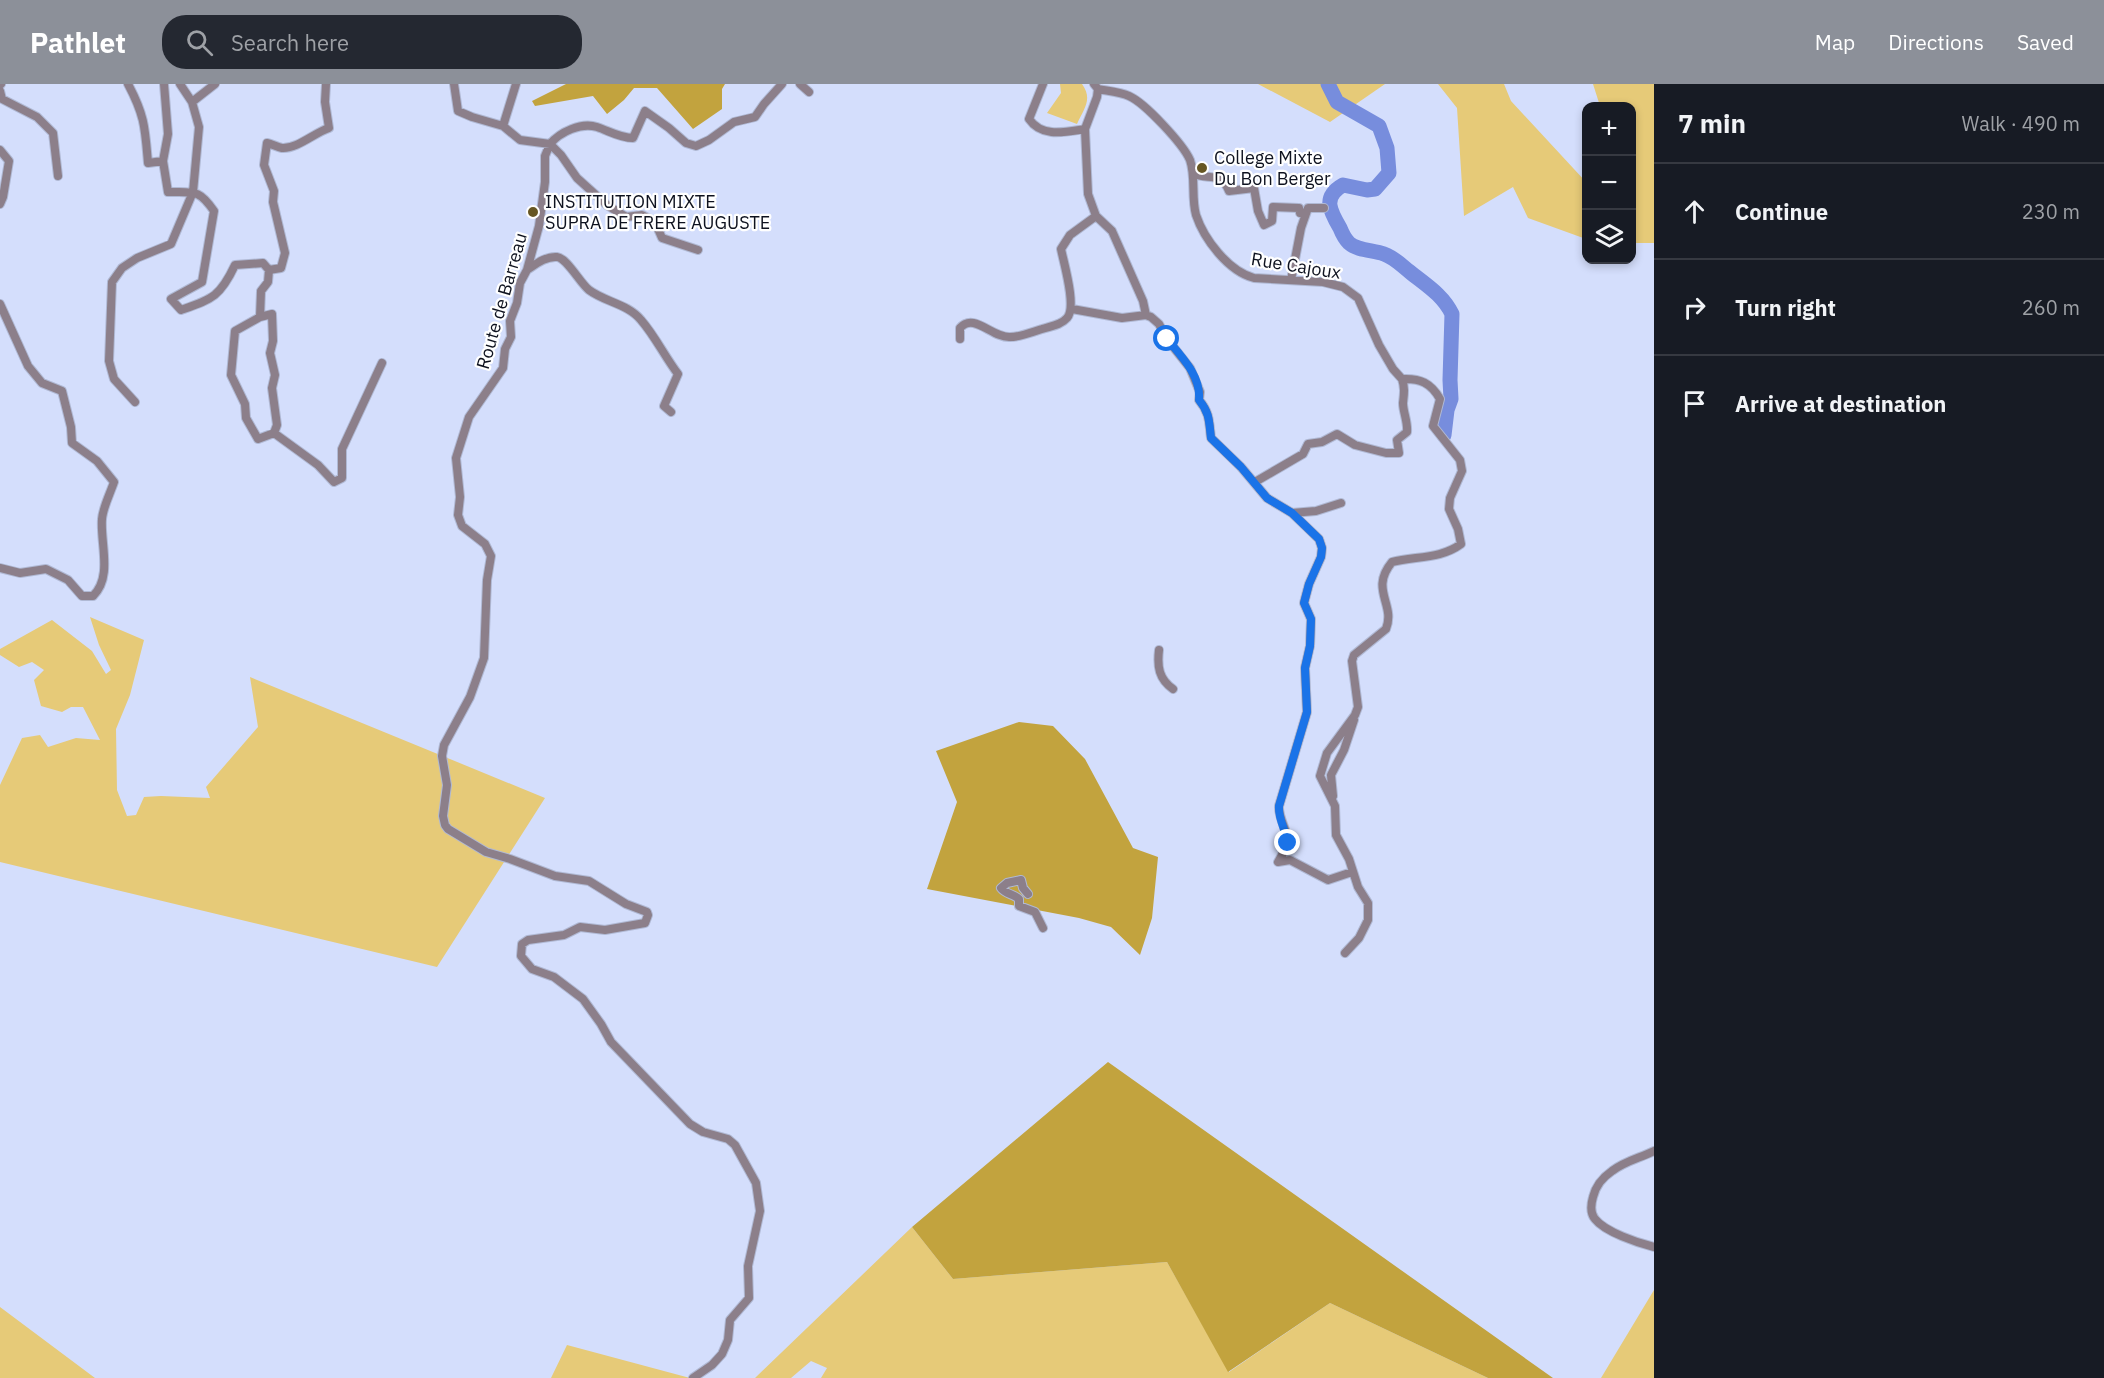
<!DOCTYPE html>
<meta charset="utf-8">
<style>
body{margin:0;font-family:"IBM Plex Sans",sans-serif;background:#242831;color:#f1f3f6}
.controls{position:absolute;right:18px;top:18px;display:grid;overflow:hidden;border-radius:12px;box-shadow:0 3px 9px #0003}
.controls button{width:54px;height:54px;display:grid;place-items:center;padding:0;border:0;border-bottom:2px solid #363941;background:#171b24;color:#f1f3f6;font:30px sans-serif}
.stop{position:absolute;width:18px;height:18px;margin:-14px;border:4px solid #1a73e8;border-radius:50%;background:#fff}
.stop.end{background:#1a73e8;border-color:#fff;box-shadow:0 2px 6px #0008}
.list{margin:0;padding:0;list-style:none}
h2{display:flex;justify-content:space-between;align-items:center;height:78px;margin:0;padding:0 24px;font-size:26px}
h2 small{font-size:20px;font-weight:400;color:#9ea1a6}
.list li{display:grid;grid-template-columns:39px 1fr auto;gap:18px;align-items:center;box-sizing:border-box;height:96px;padding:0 24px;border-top:2px solid #363941}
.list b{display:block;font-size:22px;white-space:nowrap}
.list em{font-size:20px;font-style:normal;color:#9ea1a6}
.icon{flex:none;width:33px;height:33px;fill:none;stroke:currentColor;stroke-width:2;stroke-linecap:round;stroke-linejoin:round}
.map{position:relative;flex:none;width:1654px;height:1294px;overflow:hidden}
header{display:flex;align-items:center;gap:36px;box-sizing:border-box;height:84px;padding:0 30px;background:#8c9099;color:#fff}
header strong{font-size:28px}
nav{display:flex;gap:33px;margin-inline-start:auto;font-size:21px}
.search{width:420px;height:54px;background:#242831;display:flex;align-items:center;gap:15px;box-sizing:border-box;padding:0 21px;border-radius:24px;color:#9ea1a6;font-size:22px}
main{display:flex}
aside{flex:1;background:#171b24}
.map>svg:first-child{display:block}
.green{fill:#e6ca78}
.forest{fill:#c2a33e}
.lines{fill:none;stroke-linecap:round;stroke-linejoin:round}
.river{stroke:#778ddd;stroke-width:15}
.minor-casing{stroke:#b0b9d4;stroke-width:10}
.minor{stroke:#8c7f8a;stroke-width:8}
.route{stroke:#1a73e8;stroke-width:8}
.poi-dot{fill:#665623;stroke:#fff;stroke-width:2}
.labels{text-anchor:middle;stroke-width:4.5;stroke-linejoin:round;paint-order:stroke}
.poi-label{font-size:18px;fill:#0e121f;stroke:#fff;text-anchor:start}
.street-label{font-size:18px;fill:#0e121f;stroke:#fff}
</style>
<header>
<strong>Pathlet</strong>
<div class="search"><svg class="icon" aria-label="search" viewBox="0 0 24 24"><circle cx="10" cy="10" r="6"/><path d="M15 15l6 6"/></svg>Search here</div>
<nav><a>Map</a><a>Directions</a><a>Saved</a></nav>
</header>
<main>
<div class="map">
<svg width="1654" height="1294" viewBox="0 0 1654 1294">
<rect width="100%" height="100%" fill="#d4defc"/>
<path class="green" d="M1060 0H1082C1093 15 1084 25 1077 40L1047 29 1061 9Z
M1258 0H1385L1330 38Z
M1438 0H1504L1511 17 1586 98V155L1528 134 1513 103 1464 132 1457 24Z
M1593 0H1654V159H1632V22H1600Z
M90 533 144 556 130 611 116 645 117 706 127 732 136 731 144 713 161 712 210 714 206 703 258 643 250 593 545 714 437 883 0 778V701L22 654 40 651 48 663 76 654 100 656 83 623H71L62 628 41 622 34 596 44 586 32 578 19 583 0 571V565L52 536 92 567 106 590 111 586 99 561Z
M912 1143 953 1195 1167 1178 1229 1288 1330 1219 1488 1294H821L827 1284 811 1277 791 1294H755Z
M1654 1206V1294H1601Z
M0 1223 95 1294H0Z
M567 1261 690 1294H551Z"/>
<path class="forest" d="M566 0H725L722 5V25L693 45 657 4H634L624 16 607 30 593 12 535 22 532 17Z
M1019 638 1053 642 1085 675 1133 764 1158 773 1152 834 1140 871 1111 843 1079 834 927 805 957 718 936 667Z
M1108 978 1553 1294H1488L1330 1219 1228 1288 1167 1178 953 1195 912 1143Z"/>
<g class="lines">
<path class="river" d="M1328 0 1337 18 1379 42 1387 64 1389 89 1375 105 1367 106 1343 101C1322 113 1330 127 1340 144 1342 149 1345 155 1349 159 1358 167 1374 166 1384 170 1395 174 1401 181 1410 188 1426 201 1443 211 1452 230L1450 296 1451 315 1447 326 1444 351"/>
<g class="minor-casing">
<path id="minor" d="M128 0C145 32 145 44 148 79L163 77
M164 0 168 50 163 77 168 108C194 108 199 105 214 127L202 198 171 215 181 226C212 215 220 213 235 181L263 179 269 186 268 198 261 207 260 233 235 247 231 291 245 320 246 334 258 355 274 349 318 381 334 398 342 394V365L382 279
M454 0 458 27 472 33 503 42 520 56 550 60 545 72V98L539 142 527 186 520 199 517 219 510 237 511 253 505 265 503 284 469 333 456 374 460 413 458 431 462 442 485 460 491 472 487 496 484 574 470 613 444 661 442 672 447 701 443 732 445 741 448 745 486 768 510 775 555 792 589 797 626 820 647 828 648 831 645 839 605 846 580 843 564 851 528 856 522 860 521 872 532 885 554 893 583 915 601 940 611 958 690 1040 703 1048 728 1055 735 1061 756 1099 760 1127 748 1182 749 1214 730 1236 728 1256 722 1270 712 1281 693 1294
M800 0 809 8
M1043 0 1029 35C1042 54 1065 48 1085 45
M0 1 1 0
M1098 5C1108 7 1120 8 1129 12 1145 19 1183 60 1190 76 1196 93 1191 113 1196 131 1204 155 1228 187 1254 194L1323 198 1343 203 1358 214 1379 261 1393 285 1402 295C1420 294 1431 299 1440 315L1433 342 1460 376 1462 387 1450 414 1449 425 1458 445 1461 460C1441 475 1416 472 1392 478 1369 506 1396 520 1386 545L1354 571 1352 577 1358 623 1355 631 1327 669 1320 692 1335 722 1336 751 1349 775 1358 803 1368 819V836L1359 854 1345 869
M0 7 2 15 37 33 53 49 58 92
M192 18 215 0
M503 42 516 0
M0 66 9 77 3 113 0 120
M1193 89C1206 97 1221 86 1229 107L1254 104 1258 127 1264 141 1272 137 1273 123 1299 124 1300 129 1306 128
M1096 132 1112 147 1143 217 1146 231
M698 166 662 154 655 138 642 131 626 133 607 121 577 94 561 71 550 60C560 48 581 38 597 43 609 47 620 54 633 54L645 27 669 44 686 59 696 62 709 56 734 38 755 33 764 20 782 0
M269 186 281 184 285 169 273 118 274 107 264 81 267 59C272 60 277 63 282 64 297 65 314 49 329 44L325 18 326 0
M527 186C536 180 546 172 557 173 567 174 580 199 589 206 605 218 628 220 641 236 655 252 665 273 678 290L664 322 671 328
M1291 196 1301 144 1308 124H1324
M0 220 28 282 42 299 62 307 71 343 72 359 97 377 114 398C110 410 103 423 102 435 100 459 113 493 93 512H82L68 496 46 485 20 489 0 484
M1072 225 1122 234 1146 231 1151 233 1159 240 1167 255 1190 284 1200 308 1199 316C1210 329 1209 338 1211 354L1241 383 1267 414 1292 429 1319 455 1322 464 1321 473 1309 500 1304 519 1311 535 1310 562 1305 584 1307 628 1279 722C1278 735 1290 750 1287 760 1285 766 1281 773 1278 778L1290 776 1328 796 1352 788
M260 233 272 230 273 257 270 269 275 291 272 304 277 341 274 349
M960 255V244C974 228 992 254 1010 253 1021 253 1032 248 1042 245 1051 242 1061 241 1067 234 1077 223 1064 180 1061 165L1070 151 1096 132 1088 110 1085 45 1097 13 1098 5 1094 0
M135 318 114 295 109 277 112 198 122 184 137 174 171 160 193 108 199 43 192 18 180 0
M1255 398 1303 370 1308 360 1322 358 1337 350 1355 361 1386 369H1399L1397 356 1407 348C1408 338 1403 328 1403 319 1404 310 1405 304 1402 295
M1292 429 1316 427 1341 419
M1159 566C1157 583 1159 595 1173 605
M1333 712 1331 691 1344 666 1354 636
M1028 810 1023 804 1021 796 1007 799 1001 804C1005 810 1014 810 1019 815V822L1035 828 1043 844
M1654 1067C1640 1074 1625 1077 1612 1087 1602 1094 1596 1101 1593 1113 1591 1120 1590 1129 1595 1135 1605 1148 1638 1159 1654 1163"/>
</g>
<use href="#minor" class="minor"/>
</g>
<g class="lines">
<path class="route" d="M1167 255C1182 273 1201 292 1199 316 1210 329 1209 338 1211 354L1241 383 1267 414 1292 429 1319 455 1322 464 1321 473 1309 500 1304 519 1311 535 1310 562 1305 584 1307 628 1279 722C1278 736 1286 746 1288 759"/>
</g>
<g class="poi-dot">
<circle cx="1202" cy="84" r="6"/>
<circle cx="533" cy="128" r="6"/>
</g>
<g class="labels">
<g class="poi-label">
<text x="1214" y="80">College Mixte<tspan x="1214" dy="21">Du Bon Berger</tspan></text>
<text x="545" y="124">INSTITUTION MIXTE<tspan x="545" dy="21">SUPRA DE FRERE AUGUSTE</tspan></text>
</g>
<g class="street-label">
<text transform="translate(1296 182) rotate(9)" y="6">Rue Cajoux</text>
<text transform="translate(502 217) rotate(-74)" y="6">Route de Barreau</text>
</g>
</g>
</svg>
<div class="controls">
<button>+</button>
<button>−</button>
<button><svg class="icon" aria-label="layers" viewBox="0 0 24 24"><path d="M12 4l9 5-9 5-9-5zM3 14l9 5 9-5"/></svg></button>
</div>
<div class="stop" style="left:1167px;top:255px"></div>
<div class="stop end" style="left:1288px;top:759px"></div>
</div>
<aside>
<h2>7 min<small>Walk · 490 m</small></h2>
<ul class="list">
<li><svg class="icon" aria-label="ahead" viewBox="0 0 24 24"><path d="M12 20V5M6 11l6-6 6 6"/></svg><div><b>Continue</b></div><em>230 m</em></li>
<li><svg class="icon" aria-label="right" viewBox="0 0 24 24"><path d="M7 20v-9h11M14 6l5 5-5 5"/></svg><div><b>Turn right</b></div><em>260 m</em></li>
<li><svg class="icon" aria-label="arrive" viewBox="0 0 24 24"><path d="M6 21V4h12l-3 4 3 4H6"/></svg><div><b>Arrive at destination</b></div></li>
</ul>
</aside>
</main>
